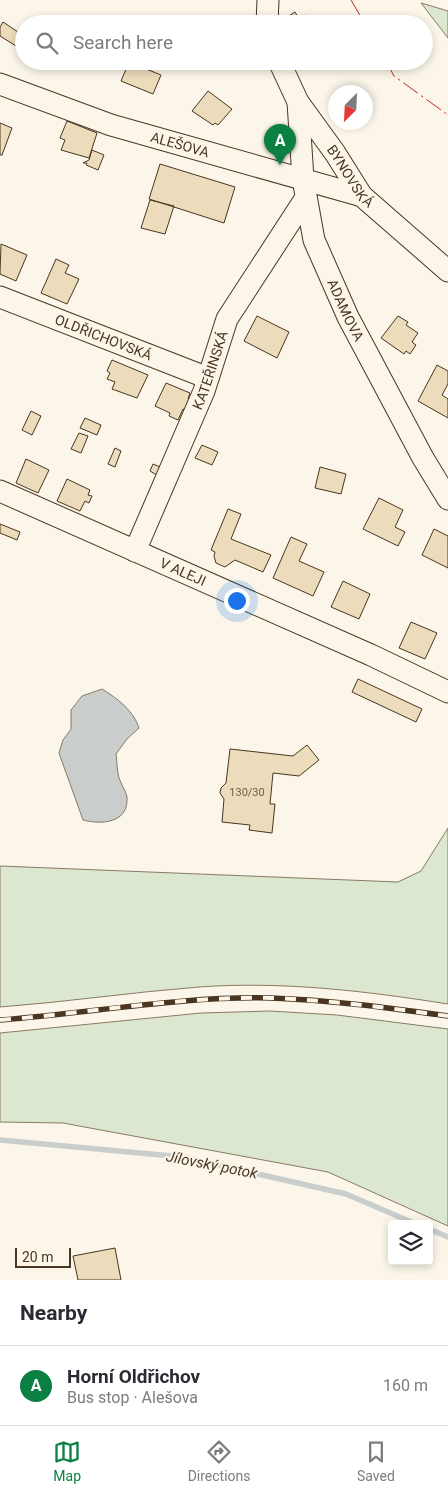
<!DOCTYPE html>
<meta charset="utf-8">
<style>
body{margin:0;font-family:Roboto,sans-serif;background:#f2f2f3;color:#2b2b33}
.controls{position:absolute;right:15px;bottom:15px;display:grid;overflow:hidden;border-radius:5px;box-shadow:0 2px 8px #0003}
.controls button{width:45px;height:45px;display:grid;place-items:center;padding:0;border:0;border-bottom:1px solid #e1e1e2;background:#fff;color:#2b2b33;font:25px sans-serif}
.compass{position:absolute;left:328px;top:85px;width:45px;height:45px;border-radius:50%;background:#fff;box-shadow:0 2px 8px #0003;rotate:204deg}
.scale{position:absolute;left:15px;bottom:12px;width:56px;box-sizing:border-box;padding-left:5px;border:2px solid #4a3520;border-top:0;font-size:14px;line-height:18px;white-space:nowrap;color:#4a3520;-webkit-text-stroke:4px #fbf6e9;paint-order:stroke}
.you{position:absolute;left:236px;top:600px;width:18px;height:18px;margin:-12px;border:4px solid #fff;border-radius:50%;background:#1a73e8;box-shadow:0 0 0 8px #1a73e833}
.badge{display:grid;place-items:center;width:32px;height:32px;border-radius:50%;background:#0b8043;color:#fff;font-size:16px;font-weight:700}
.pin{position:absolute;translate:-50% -41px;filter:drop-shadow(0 1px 2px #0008)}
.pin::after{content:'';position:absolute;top:26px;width:18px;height:15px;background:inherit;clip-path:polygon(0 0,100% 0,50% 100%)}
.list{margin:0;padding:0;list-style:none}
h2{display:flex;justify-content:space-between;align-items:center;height:65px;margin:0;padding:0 20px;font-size:21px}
h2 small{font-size:16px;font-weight:400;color:#7c7c81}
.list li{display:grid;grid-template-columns:32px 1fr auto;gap:15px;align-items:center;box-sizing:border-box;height:80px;padding:0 20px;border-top:1px solid #e1e1e2}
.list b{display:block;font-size:19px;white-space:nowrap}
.list p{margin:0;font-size:16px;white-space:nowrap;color:#7c7c81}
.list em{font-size:16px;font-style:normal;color:#7c7c81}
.icon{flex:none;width:28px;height:28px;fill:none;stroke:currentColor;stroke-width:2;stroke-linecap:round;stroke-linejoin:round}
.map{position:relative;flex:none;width:448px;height:1280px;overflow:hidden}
.search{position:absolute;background:#fff;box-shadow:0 2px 8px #0003;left:15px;right:15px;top:15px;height:55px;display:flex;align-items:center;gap:12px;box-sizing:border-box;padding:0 18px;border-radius:28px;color:#7c7c81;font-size:19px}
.sheet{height:145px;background:#fff}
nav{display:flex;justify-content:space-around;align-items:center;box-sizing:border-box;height:70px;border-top:1px solid #e1e1e2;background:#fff;font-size:14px;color:#7c7c81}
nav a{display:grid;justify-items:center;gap:2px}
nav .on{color:#0b8043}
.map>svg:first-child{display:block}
.green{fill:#dce7d0;stroke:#887966}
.water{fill:#c9cecd;stroke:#887966}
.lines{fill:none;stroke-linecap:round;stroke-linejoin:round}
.stream{stroke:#c9cecd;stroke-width:5.5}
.building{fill:#ecdcbc;stroke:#4a3520}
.minor-casing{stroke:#4a3520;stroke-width:23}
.minor{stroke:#fbf6e9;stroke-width:21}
.rail-casing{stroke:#4a3520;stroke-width:5.5}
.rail{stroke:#fbf6e9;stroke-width:4;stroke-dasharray:11;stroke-linecap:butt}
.power{stroke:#c62828;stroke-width:1;stroke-dasharray:18 4 2.5 4;stroke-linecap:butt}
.labels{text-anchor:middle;stroke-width:4;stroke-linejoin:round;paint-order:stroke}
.number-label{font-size:11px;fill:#725f47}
.street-label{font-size:14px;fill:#4a3520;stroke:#fbf6e9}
.water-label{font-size:15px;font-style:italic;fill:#4a3520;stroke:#fbf6e9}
</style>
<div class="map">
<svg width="448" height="1280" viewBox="0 0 448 1280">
<rect width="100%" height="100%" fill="#fbf6e9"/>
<path class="green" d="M421 3 448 11V38Z
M448 828V1004C366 991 282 981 199 987 133 992 67 1002 0 1007V866L398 882 421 871Z
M270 1011 337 1015 448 1029V1226L328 1172 63 1123 0 1122V1033L201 1013Z"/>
<path class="water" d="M102 689C117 698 134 711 139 728L127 739 116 754C117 762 117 771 119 778 121 784 126 791 127 797 129 823 102 825 83 820L59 753 63 740 71 729V710L82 696Z"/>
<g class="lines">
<path class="stream" d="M0 1140 183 1157 346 1194 416 1224
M429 1229 448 1237"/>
</g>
<path class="building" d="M295 12 299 19 306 15 312 24H281L279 22Z
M3 22 24 36V51L0 36V27Z
M129 62 161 75 153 94 121 81Z
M208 91 232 109 218 125 215 123 213 125 192 111Z
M67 121 97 133 89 158 61 150 65 140 60 138Z
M0 123 12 128 2 155H0Z
M92 150 104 155 98 170 86 165 87 163H83L89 160Z
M160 164 235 187 224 223 149 199Z
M150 200 174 206 165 234 141 228Z
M1 244 27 255 16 281 0 274Z
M56 259 69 265 65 273 79 279 67 304 41 293Z
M257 316 289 332 277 358 244 341Z
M398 316 408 322 406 325 418 333 412 342 416 345 410 354 406 351 404 354 381 338Z
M112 360 148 375 137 398 112 389 115 382 107 379 110 373 107 371Z
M437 365 448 371V384L442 395 448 399V418L418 401Z
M166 383 190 393 188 399 191 401 187 411 183 409 178 420 169 416 170 413 155 406Z
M31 411 41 416 32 435 22 430Z
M85 418 101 425 97 435 80 428Z
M79 433 88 436 81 453 71 449Z
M202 445 218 452 212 465 195 458Z
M115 448 121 451 115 467 108 464Z
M26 459 49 470 38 493 16 483Z
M153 464 165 469 160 477 150 471Z
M320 467 346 474 341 494 315 488Z
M67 479 90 490 88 495 92 496 89 503 85 501 80 511 57 501Z
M379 498 403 510 395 527 405 532 398 546 363 529Z
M228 509 241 514 231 539 271 555 263 572 235 560 225 567 216 563 214 556 215 552 211 550Z
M0 524 20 532 17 540 0 533Z
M434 529 448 536V568L422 555Z
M291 537 307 544 299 561 324 572 313 596 273 578Z
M343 581 370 594 359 619 331 607Z
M411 622 437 633 425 659 399 648Z
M358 679 422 709 416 722 352 692Z
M307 745 319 760 299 776 273 773 270 804H275L272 833 249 830 250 825 222 822 224 799 220 793 221 788 226 783 230 749 293 756Z
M115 1248 121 1280H78L73 1256Z"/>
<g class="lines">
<g class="minor-casing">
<g id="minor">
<path d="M267 24 268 0"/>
<path id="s1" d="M279 61 298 102 335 153 362 196 448 271"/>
<path id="s2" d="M0 84 111 125 362 196"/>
<path id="s3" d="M298 102 303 179 314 240 348 317 423 458 448 499"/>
<path id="s4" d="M0 297 208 378"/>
<path id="s5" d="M0 491 371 655 448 692"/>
<path id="s6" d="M135 551 204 391 227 319 305 199"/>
</g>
</g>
<use href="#minor" class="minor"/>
<g class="rail-casing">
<path id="rail" d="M0 1020C90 1013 181 996 271 998 331 1000 389 1008 448 1016"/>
</g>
<use href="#rail" class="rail"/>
<path class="power" d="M351 0 365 24
M386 61 394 76 448 115"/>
</g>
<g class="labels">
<g class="number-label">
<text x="247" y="796">130/30</text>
</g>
<g class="street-label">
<text dy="5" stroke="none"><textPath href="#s2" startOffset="190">ALEŠOVA</textPath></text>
<text dy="5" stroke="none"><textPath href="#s1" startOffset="136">BYNOVSKÁ</textPath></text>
<text dy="5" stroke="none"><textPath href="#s3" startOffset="216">ADAMOVA</textPath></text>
<text dy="5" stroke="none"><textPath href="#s4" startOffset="111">OLDŘICHOVSKÁ</textPath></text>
<text dy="5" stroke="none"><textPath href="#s6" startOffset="196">KATEŘINSKÁ</textPath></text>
<text dy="5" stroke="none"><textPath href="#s5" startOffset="200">V ALEJI</textPath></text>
</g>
<g class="water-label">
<text transform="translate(212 1165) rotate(11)" y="5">Jílovský potok</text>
</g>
</g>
</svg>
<div class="controls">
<button><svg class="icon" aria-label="layers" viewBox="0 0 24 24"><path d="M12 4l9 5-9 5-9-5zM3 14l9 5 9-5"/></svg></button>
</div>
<svg class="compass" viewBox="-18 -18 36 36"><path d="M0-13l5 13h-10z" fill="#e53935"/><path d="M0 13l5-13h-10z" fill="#7c7c81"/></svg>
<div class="scale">20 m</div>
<div class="you"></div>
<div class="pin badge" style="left:280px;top:165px">A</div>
<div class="search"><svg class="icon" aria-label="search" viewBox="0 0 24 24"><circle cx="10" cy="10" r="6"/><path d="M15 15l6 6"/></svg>Search here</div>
</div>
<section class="sheet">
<h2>Nearby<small></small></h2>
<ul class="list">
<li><span class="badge">A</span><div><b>Horní Oldřichov</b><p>Bus stop · Alešova</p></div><em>160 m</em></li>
</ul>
</section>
<nav>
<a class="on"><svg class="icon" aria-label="map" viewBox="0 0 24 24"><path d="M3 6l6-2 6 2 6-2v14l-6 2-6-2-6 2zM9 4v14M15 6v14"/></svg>Map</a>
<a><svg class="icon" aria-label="directions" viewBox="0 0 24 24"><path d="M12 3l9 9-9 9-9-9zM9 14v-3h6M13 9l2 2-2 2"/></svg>Directions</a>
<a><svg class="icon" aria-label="saved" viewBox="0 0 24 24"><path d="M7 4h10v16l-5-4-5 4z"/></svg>Saved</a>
</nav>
